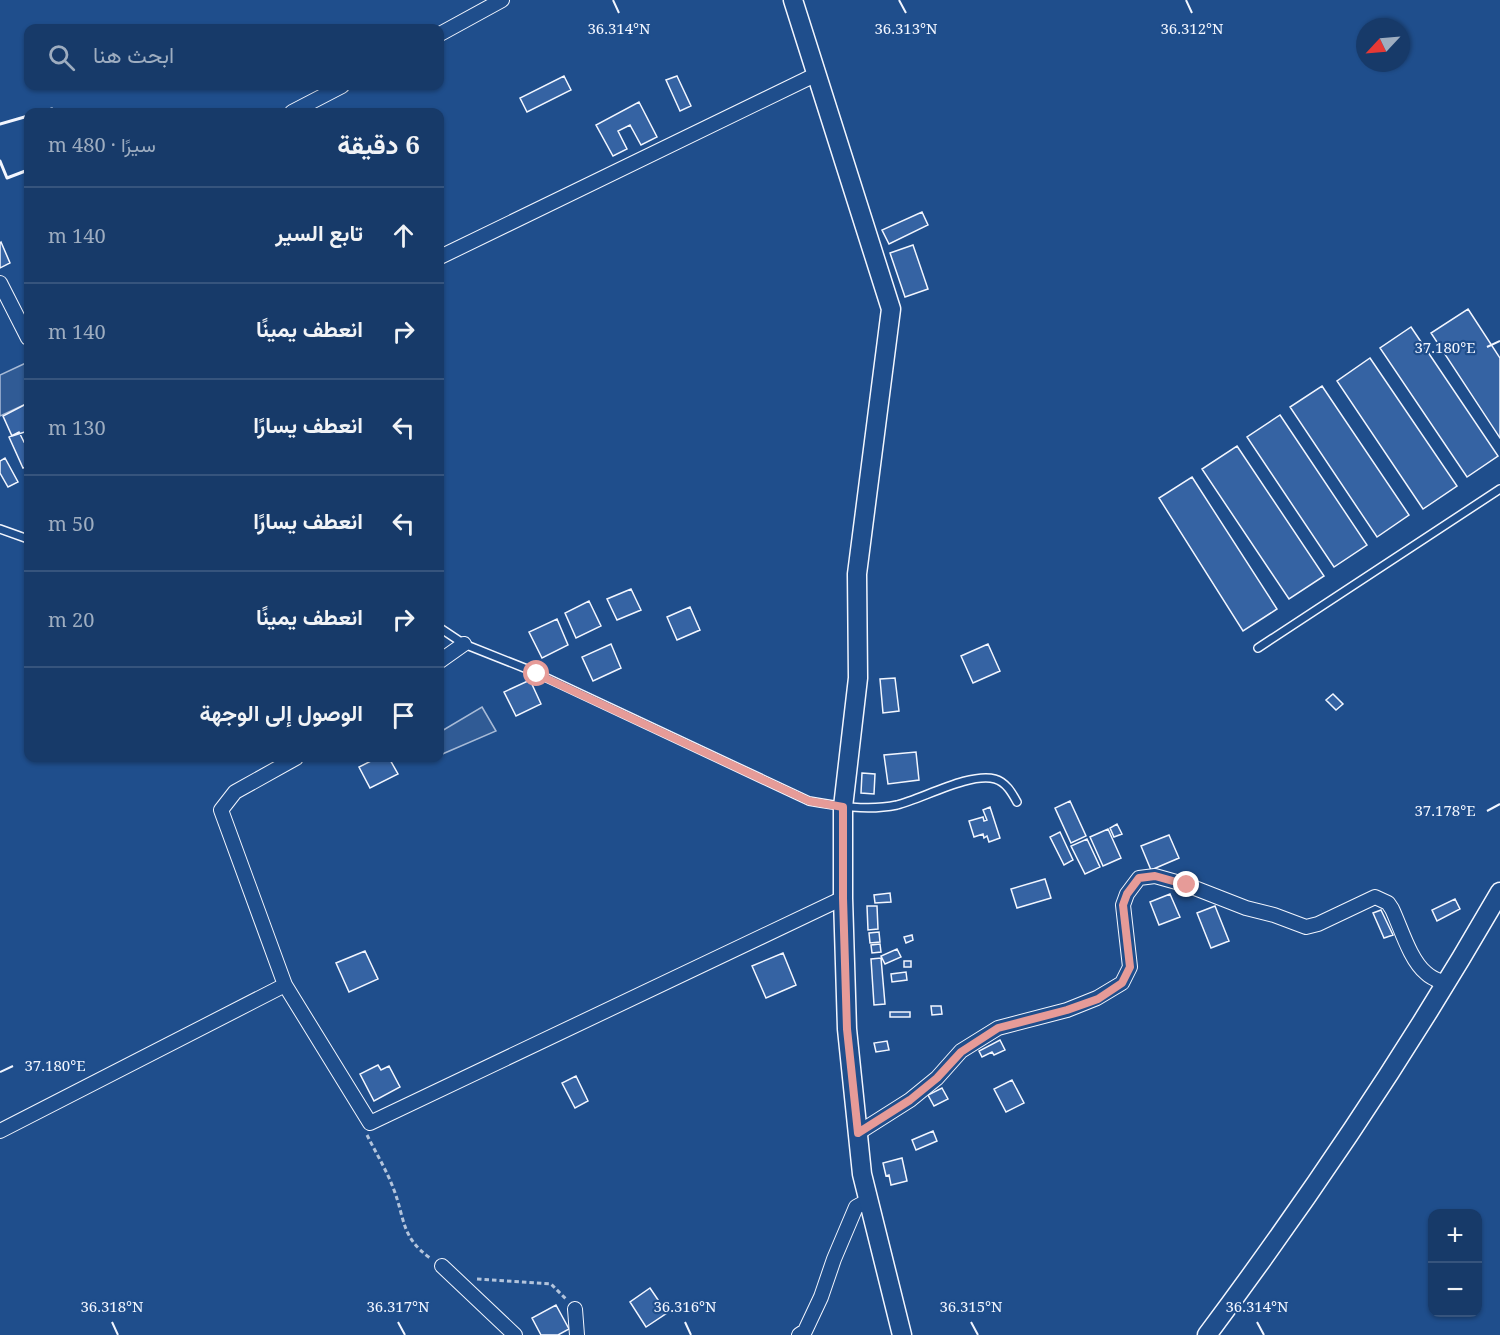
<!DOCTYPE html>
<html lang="ar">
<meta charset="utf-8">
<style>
body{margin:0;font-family:"Noto Serif",Vazirmatn,serif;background:#20416f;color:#f1f3f6;direction:rtl}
.controls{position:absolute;right:18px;bottom:18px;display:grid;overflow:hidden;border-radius:12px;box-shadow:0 2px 4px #0004}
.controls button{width:54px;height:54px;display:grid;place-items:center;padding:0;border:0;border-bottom:2px solid #36547d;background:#173a69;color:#f1f3f6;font:30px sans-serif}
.compass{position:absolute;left:1356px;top:18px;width:54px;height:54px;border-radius:50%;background:#173a69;box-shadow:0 2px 4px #0004;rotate:244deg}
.stop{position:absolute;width:18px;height:18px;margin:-14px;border:4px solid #e69b98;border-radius:50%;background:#fff}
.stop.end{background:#e69b98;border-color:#fff;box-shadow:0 2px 6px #0008}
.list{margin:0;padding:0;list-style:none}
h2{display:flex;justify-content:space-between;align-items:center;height:78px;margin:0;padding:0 24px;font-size:26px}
h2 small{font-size:20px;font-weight:400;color:#9eadc0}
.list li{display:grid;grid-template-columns:39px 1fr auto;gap:18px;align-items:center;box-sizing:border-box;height:96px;padding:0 24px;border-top:2px solid #36547d}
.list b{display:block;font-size:22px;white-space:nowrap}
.list em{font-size:20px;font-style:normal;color:#9eadc0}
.icon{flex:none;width:33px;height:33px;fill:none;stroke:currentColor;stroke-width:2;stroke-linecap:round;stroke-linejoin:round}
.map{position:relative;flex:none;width:1500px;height:1335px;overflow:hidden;direction:ltr}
.search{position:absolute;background:#173a69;box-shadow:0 2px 4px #0004;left:24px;top:24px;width:420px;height:66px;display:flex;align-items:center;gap:15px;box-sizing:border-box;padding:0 21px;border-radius:12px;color:#9eadc0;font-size:22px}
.panel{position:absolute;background:#173a69;box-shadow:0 2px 4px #0004;left:24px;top:108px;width:420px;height:654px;border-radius:12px;direction:rtl}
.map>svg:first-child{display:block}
.built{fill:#305b95;stroke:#a8bbd7;stroke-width:1.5}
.building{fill:#3563a3;stroke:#f2f6ff;stroke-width:1.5}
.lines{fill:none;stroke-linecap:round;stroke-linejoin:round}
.service-casing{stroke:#f2f6ff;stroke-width:10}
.minor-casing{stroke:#f2f6ff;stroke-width:16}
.tertiary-casing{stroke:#f2f6ff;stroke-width:21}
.path{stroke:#b3c4dc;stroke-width:3;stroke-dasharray:4.5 3;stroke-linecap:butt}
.service{stroke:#1f4e8c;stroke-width:7}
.minor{stroke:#1f4e8c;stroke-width:14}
.tertiary{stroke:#1f4e8c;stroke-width:18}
.wall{stroke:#f2f6ff;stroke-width:3}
.route{stroke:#e69b98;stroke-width:8}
.ticks{fill:none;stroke:#f2f6ff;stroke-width:2}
.ticks-label{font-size:15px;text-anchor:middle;fill:#f2f6ff;stroke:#1f4e8c;stroke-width:4.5;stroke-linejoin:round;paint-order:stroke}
</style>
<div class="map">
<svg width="1500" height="1335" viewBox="0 0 1500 1335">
<rect width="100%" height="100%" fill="#1f4e8c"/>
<path class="built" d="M28 362V403L0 416V375Z
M482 707 496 731 440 755V732Z"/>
<path class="building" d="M564 76 571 90 527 112 520 98Z
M677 76 691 106 680 111 666 80Z
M639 102 657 137 641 145 630 125 618 131 627 149 613 156 596 125Z
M922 212 928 225 889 244 882 230Z
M1 242 10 263 0 268V243Z
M913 245 928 289 905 297 890 253Z
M1468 309 1500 358V438L1431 333Z
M1411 327 1498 456 1467 477 1380 348Z
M1370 358 1457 486 1423 509 1337 381Z
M1322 386 1409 515 1377 537 1290 407Z
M28 403V431L12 436 3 416Z
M1280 415 1367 545 1334 567 1247 437Z
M19 432 24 442 28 440V466L23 468 9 437Z
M1237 446 1324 576 1289 599 1202 469Z
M5 458 18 482 8 487 0 473V461Z
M1192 477 1277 609 1243 631 1159 498Z
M631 589 641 610 617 620 607 599Z
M589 601 601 626 576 638 565 613Z
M690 607 700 630 677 640 667 617Z
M557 619 568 645 542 658 529 632Z
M611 644 621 668 593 681 582 657Z
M988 644 1000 671 973 683 961 656Z
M895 678 899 711 883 713 880 679Z
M530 680 541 704 516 716 504 692Z
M1333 694 1343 704 1336 710 1326 700Z
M916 752 919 780 888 784 884 755Z
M377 758H389L398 774 370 788 359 767Z
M862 773 875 774 874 794 861 793Z
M1070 801 1086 836 1071 843 1055 808Z
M990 807 1000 838 989 842 987 836 984 838 983 834 974 837 969 821 983 817 984 821 987 820 983 810Z
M1117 824 1122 834 1114 837 1110 828Z
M1108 829 1121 858 1103 866 1090 837Z
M1060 832 1073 860 1064 865 1050 837Z
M1169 835 1179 858 1151 870 1141 846Z
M1087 839 1100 867 1085 874 1071 846Z
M1045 879 1051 898 1017 908 1011 889Z
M890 893 891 902 875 903 874 895Z
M1170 894 1180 917 1159 925 1150 902Z
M1455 899 1460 909 1437 921 1432 910Z
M867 906H877L878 929 868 930Z
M1215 906 1229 941 1211 948 1197 913Z
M1381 910 1393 935 1384 938 1373 913Z
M879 932 880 942 870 943 869 933Z
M912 935 913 940 906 943 904 937Z
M880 944 881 952 872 953 871 945Z
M897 949 901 957 885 964 881 956Z
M365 951 378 979 349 992 336 963Z
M783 953 796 985 766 998 752 966Z
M881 958 885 1004 874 1005 871 959Z
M904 961H911V967H904Z
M906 972 907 980 892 982 891 974Z
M931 1006H941L942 1014 932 1015Z
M890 1012H910V1017H890Z
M1000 1040 1005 1050 994 1055 992 1052 982 1057 979 1051Z
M887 1041 889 1050 876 1052 874 1043Z
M378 1065 381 1070 389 1066 400 1087 374 1101 360 1074Z
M576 1076 588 1101 575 1108 562 1083Z
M1012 1080 1024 1103 1006 1112 994 1089Z
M942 1088 948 1099 934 1106 928 1095Z
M933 1131 937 1141 916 1150 912 1140Z
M902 1158 907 1181 891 1185 889 1175 886 1176 883 1163Z
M650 1288 667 1313 646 1327 630 1302Z
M556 1305 569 1329 558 1335H541L532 1318Z"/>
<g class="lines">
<g class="service-casing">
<path id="service" d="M0 529 28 539
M440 628 464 644 532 671 809 801C837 806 868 811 897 805 922 799 970 772 995 779 1006 782 1012 793 1017 802
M1258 648 1500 489"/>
</g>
<g class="minor-casing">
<path id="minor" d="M440 34 502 0
M292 112 342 86
M440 257 817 74
M0 283 28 338
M440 661 464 644
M285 985 221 810 235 792 296 758
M0 1131 285 985 370 1123 843 898
M858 1133 910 1100 937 1078 961 1051 998 1028 1067 1010 1097 998 1122 983 1130 967 1123 905 1127 894 1139 878 1155 876 1187 885 1246 908 1274 915 1306 927 1318 924 1375 897 1388 903 1392 909C1401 928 1410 960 1426 973 1432 979 1440 981 1447 984
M442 1266 515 1335
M575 1309 577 1335
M799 1335 805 1331 821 1297 834 1259 856 1207 869 1200"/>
</g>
<g class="tertiary-casing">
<path id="tertiary" d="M793 0 891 309 857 574 858 678 843 807V898L847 1029 862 1174 902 1335
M1207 1335C1313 1193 1412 1045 1500 892"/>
</g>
<path class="path" d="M367 1135C376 1153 387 1171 394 1190 405 1219 401 1237 430 1258
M477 1279 551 1284 566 1299"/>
<use href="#service" class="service"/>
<use href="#minor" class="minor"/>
<use href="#tertiary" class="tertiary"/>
<path class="wall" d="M39 112 52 109 53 112
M0 124 28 116
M0 161 7 178 28 170"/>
</g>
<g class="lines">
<path class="route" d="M537 674 809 801 843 807V898L847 1029 858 1133 910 1100 937 1078 961 1052 998 1028 1067 1010 1098 999 1122 983 1130 967 1123 905 1127 894 1139 878 1155 876 1187 885"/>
</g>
<path class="ticks" d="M613 0 619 13M899 0 906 13M1186 0 1192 13M1487 347 1500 341M1487 811 1500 804M0 1072 13 1066M112 1322 118 1335M398 1322 405 1335M685 1322 691 1335M971 1322 978 1335M1257 1322 1264 1335"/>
<g class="ticks-label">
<text x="619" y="34">36.314°N</text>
<text x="906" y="34">36.313°N</text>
<text x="1192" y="34">36.312°N</text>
<text x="1445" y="353">37.180°E</text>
<text x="1445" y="816">37.178°E</text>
<text x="55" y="1071">37.180°E</text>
<text x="112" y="1312">36.318°N</text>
<text x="398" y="1312">36.317°N</text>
<text x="685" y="1312">36.316°N</text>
<text x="971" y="1312">36.315°N</text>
<text x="1257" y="1312">36.314°N</text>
</g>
</svg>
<div class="controls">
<button>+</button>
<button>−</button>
</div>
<svg class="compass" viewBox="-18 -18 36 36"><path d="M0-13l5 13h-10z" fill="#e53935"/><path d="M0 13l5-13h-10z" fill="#9eadc0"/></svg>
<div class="stop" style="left:537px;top:674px"></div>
<div class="stop end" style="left:1187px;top:885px"></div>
<div class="search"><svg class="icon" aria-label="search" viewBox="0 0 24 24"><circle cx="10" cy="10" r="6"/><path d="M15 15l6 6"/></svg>ابحث هنا</div>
<section class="panel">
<h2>6 دقيقة<small>سيرًا · 480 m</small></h2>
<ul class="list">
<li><svg class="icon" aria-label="ahead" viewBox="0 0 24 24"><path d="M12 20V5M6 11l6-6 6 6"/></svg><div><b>تابع السير</b></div><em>140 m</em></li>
<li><svg class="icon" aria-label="right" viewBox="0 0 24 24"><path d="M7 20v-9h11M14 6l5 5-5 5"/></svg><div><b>انعطف يمينًا</b></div><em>140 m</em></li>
<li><svg class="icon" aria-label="left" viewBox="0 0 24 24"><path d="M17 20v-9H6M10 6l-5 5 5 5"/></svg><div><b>انعطف يسارًا</b></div><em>130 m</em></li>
<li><svg class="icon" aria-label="left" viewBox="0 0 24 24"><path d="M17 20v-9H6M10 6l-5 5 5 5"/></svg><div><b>انعطف يسارًا</b></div><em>50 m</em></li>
<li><svg class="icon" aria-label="right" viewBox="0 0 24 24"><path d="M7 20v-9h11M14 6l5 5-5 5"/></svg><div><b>انعطف يمينًا</b></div><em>20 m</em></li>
<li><svg class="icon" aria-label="arrive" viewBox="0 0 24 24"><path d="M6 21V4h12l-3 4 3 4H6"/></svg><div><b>الوصول إلى الوجهة</b></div></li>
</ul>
</section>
</div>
